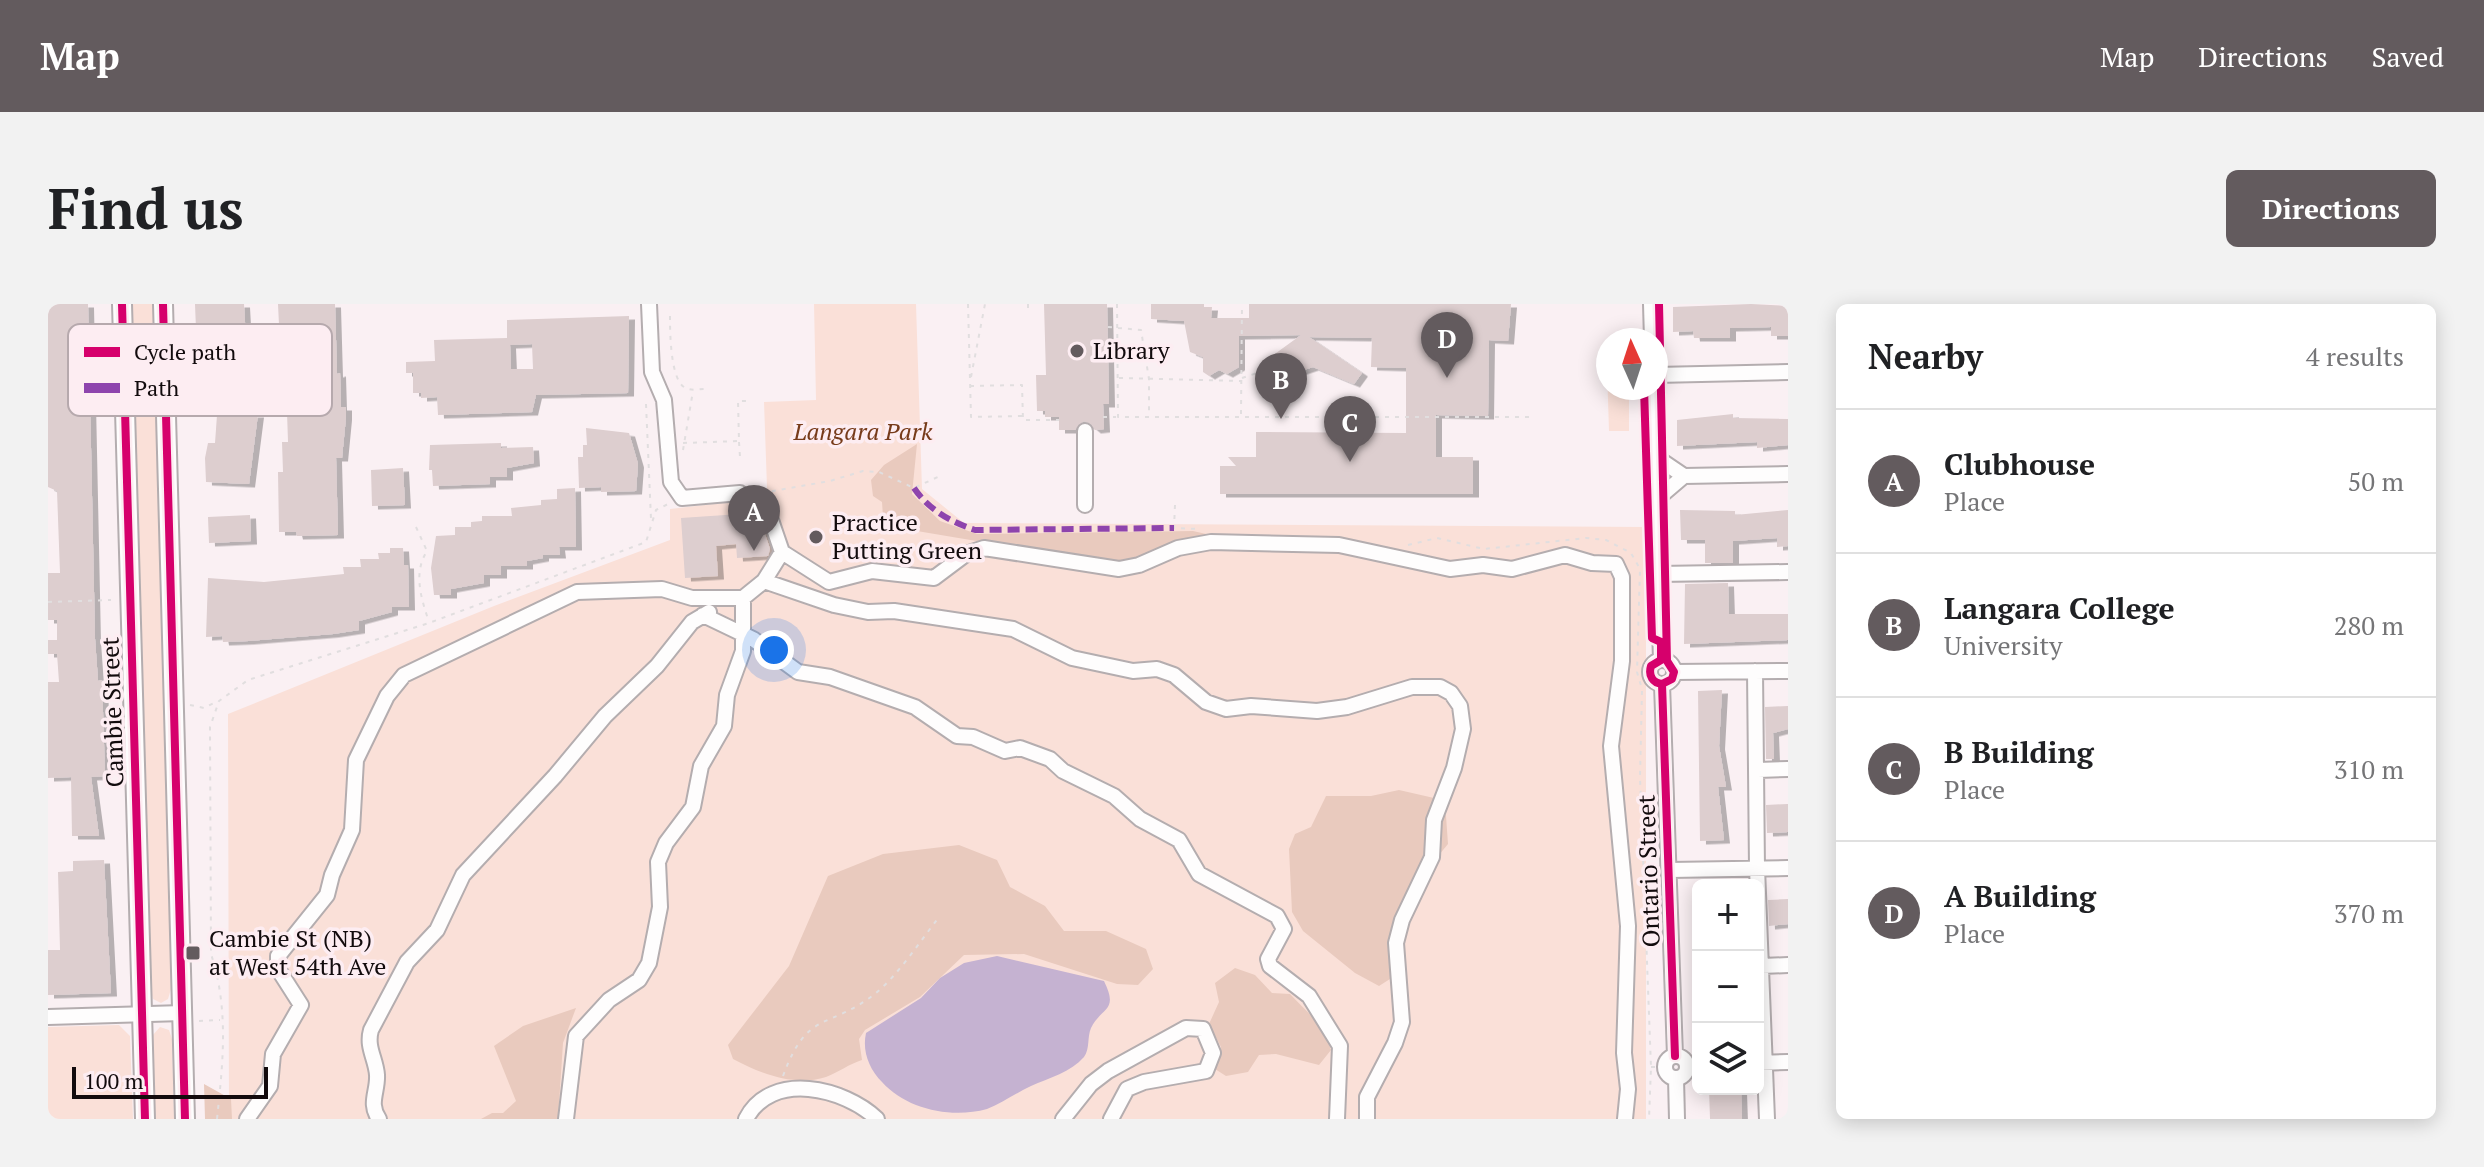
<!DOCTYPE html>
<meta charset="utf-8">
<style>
body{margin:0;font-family:"PT Serif",serif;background:#f2f2f2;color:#202124}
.controls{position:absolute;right:24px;bottom:24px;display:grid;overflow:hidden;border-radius:12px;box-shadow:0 4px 20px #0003}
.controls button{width:72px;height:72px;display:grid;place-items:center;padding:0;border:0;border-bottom:2px solid #e0e0e0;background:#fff;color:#202124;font:40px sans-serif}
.compass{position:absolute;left:1548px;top:24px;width:72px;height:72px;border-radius:50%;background:#fff;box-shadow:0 4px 20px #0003;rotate:357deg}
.scale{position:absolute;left:24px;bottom:20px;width:196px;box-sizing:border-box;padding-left:8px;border:4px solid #120b0d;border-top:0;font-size:22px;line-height:28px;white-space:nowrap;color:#120b0d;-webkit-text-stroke:6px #fdedf2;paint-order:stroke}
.you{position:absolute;left:726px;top:346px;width:28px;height:28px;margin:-20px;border:6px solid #fff;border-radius:50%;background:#1a73e8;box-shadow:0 0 0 12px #1a73e833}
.badge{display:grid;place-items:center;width:52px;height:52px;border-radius:50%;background:#635b5e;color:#fff;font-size:26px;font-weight:700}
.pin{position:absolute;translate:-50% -66px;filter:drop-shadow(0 2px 4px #0008)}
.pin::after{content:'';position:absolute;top:42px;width:28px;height:24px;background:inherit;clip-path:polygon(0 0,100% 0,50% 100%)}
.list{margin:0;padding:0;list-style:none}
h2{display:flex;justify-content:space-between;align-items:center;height:104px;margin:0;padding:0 32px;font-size:34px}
h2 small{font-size:26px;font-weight:400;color:#757577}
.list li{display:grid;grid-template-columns:52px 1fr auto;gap:24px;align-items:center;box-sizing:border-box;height:144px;padding:0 32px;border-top:2px solid #e0e0e0}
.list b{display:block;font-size:30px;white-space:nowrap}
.list p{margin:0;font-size:26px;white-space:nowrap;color:#757577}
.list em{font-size:26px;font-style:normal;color:#757577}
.icon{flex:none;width:44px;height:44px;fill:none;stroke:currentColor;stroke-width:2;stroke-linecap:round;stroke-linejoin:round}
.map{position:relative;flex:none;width:1740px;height:815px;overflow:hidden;border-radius:12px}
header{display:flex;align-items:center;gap:48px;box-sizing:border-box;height:112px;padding:0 40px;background:#635b5e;color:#fff}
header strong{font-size:38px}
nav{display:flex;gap:44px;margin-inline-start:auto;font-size:28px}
.intro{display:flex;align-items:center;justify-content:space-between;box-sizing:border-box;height:192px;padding:0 48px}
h1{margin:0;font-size:56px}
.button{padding:20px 36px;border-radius:12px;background:#635b5e;color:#fff;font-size:28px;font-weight:700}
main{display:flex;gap:48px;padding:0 48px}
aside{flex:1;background:#fff;border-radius:12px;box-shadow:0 4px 20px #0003}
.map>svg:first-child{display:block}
.green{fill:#fae0d8}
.forest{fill:#e9cabe}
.water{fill:#c5b2d1}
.building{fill:#ddcecf;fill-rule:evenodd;filter:url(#shadow)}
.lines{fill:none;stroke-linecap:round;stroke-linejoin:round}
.minor-casing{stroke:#b4adaf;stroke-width:18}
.major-casing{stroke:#b4adaf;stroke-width:22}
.path{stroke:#e1dedf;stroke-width:2;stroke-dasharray:4 6;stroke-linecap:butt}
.minor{stroke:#fefdfd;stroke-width:14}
.major{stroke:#fefdfd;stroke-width:18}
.quiet{stroke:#8e44ad;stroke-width:6;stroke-dasharray:12 6;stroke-linecap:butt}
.cycleway-casing{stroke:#fdedf2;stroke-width:13}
.cycleway{stroke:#d6006c;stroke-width:8}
.poi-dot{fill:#635b5e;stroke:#fdedf2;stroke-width:3}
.labels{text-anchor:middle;stroke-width:7;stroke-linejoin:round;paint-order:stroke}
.poi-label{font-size:24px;fill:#120b0d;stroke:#fdedf2;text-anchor:start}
.park-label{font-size:24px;font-style:italic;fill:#773b1a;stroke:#fdedf2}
.street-label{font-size:24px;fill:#120b0d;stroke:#fdedf2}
.key{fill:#fdedf2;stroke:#b6a9ad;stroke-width:2}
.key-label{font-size:22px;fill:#120b0d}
</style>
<header>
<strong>Map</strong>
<nav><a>Map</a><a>Directions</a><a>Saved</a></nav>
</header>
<div class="intro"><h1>Find us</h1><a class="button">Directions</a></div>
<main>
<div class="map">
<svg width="1740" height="815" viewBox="0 0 1740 815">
<defs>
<filter id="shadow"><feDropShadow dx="6" dy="3.5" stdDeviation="0" flood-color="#0004"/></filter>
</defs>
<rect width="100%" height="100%" fill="#faf0f3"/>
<path class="green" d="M84 0H105L123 685 120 695 113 699 105 695 103 688Z
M766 0H868L874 185 916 219 1598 223V815H181L180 410 446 302 622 236V205L708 195 719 184 716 98 768 96Z
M1559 65 1560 84H1581V127H1561Z
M71 721 82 732 85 815H0V723Z
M112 723 121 726 124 735 126 815H106L104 732Z"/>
<path class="forest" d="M869 140 864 190 892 217 929 230 1145 227 1167 232 1072 261 863 226 835 213 834 198 825 192 823 176 836 161Z
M1351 486 1386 494 1398 512 1400 540 1371 575 1344 636 1342 675 1331 682 1307 669 1255 627 1244 608 1241 545 1247 530 1263 523 1278 492H1323Z
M911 541 949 556 962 583 997 602 1016 627H1058L1098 645 1105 665 1090 681 1069 680 976 650 916 651 872 693 817 726 811 735 814 756C801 760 791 768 778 773 747 783 713 770 685 755L680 741 741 662 780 572 835 550Z
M1187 664 1207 671 1224 689 1242 690C1258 707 1277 722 1283 746L1271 761 1228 750 1211 751 1200 768 1178 772 1167 765 1173 743 1161 720 1171 698 1167 679Z
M528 704 515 739 510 815H433L444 809H455L468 797 446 742 475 722Z
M156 780 183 795 184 815H157Z"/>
<path class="water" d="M949 652 1056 677C1071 708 1054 702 1043 724 1039 733 1042 745 1036 753 1023 768 1001 774 983 782 968 789 954 799 939 805 903 815 858 805 834 778 821 765 814 747 818 729L873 694 892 674 916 659Z"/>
<path class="building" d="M0 0H40L47 335 50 377 54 376 57 472 43 473 51 532H24L23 473 0 474V378H11L9 350H0V336H9V316H0V269H12L9 187 0 183Z
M147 0H196L200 73 150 75Z
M230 0H287L289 70 292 69 293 103H298V113L294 154H288L290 231 249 232 248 228H231L230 168H235L234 138H240L239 108H256V87L251 83 234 84Z
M996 0H1059L1061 100H1055L1056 125 1047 126 1036 117 1027 126H1011V113H997V107H989L988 71H998Z
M1103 0H1156V3H1164L1163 14H1201V0H1463L1460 37 1441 36 1440 112 1388 111V153H1425V190H1172V162H1188L1180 153H1208V128L1358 129V64L1323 63 1324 34 1261 33 1314 69 1306 80 1265 63 1226 76 1213 60 1253 31 1191 32V63L1179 70 1171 66 1161 72 1155 68V53L1142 48 1136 17 1103 15Z
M1703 0 1740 2V32H1723V23L1682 24V34H1646L1645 27 1625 28V3Z
M581 12 580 89 488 91 484 108 390 111 389 93 373 94V89H365V69H358V58L387 57 386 36 459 34V16ZM484 40 485 65H463L462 41Z
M210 110 201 180 158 178 157 154 160 139H167L169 111Z
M1685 110V114L1740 115V141L1709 144V138L1629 142V116Z
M538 124 581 129 590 160 588 187 553 188V183L531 184 530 153H535V141H539Z
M453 139V144L485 143 486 159 459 164V173H442V180L385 182 384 166H381L382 141Z
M355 164 357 201 324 202 323 166Z
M527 184 528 243H511L512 251H495V254L479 257V262H453V271H436V279L403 285V291H386L383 264 388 232 407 231V223H423V218L434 217V212H464L463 204 493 201V196L509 195V185Z
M1632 206 1687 207V211L1740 206V242L1729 243V234L1685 237V259H1657V236H1633Z
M692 210V214L705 213 714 221 722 245 720 252 689 254 688 240 668 242 670 272 637 274 633 214Z
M202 211 203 237 161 239 160 213Z
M342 244H355L356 261H360L361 303H344V308L311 317V326L285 330 200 337 175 338 174 332 158 333 160 274 216 278 296 270 295 263H313L312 255H331L330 249H342Z
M1680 279 1681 310H1740V336L1636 340 1637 280Z
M1674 386 1671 442 1678 483H1670L1676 536 1652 537 1650 387Z
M1740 402V425L1725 429 1726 455H1718L1717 403Z
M1740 500V528L1719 529 1718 501Z
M56 556 63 689 0 691V646H12L10 568 25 567V557Z
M1740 595V620L1721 622 1720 596Z
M1661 785H1693L1694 815H1662Z"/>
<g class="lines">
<g class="minor-casing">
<path id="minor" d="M1603 0 1604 36
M1608 71 1740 68
M1605 84 1613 356
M1037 127V201
M1608 153 1636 172
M1636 172 1740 170
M1609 195 1636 172
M734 248 781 278 824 267 886 274 918 250 936 244 1071 265 1091 261 1130 244 1163 238 1291 241 1402 265 1435 261 1464 265 1517 251 1544 259 1568 260 1574 273V357L1563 442 1580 622 1576 749 1580 785 1577 815
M1611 270 1740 268
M716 277 786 301 820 308 846 307 965 325 1024 354 1085 367 1109 365 1126 371 1158 398 1178 405 1203 402 1269 407 1299 403 1364 383H1392L1403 389 1412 402 1415 425 1406 464 1386 516 1384 553 1354 616 1348 639 1354 718 1347 739 1319 793V815
M655 311 705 335 750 368 782 373 867 403 909 432 925 433 957 447 972 444 1002 455 1015 467 1066 492 1092 515 1131 536 1151 570 1229 612 1236 625 1220 655 1222 662 1261 692 1292 742 1289 815
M1602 368a12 12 0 1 1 24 0a12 12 0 1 1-24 0Z
M1707 367 1709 564 1719 815
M1626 368 1740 367
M1614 380 1627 752
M1710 466 1740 465
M1622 566 1740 564
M1714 662 1740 661
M0 713 135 709
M1617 763a11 11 0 1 1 22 0a11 11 0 1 1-22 0Z
M1710 759 1740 758
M1628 774 1629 815
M199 815 222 782 225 750 253 701 230 665V652L279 591 284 571 304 526 308 456 339 392 356 371 529 288 614 285 644 294H695L716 277 734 248 723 216 692 189 634 194 623 178 616 96 604 68 601 0
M331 815C320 799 330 788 329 771 328 755 318 743 323 726L359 658 389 626 415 571 507 472 557 412 609 362 644 318 661 308
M518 815 528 732 561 696 591 676 601 659 612 603 610 558 618 539 645 503 653 462 676 422 679 391 695 347V294
M698 815C723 766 797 784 829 815
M1015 815 1043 780 1060 767 1138 724 1155 725 1165 749 1158 767 1096 778 1079 785 1063 815"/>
</g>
<g class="major-casing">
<path id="major" d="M74 0 97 815
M115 0 137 815"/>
</g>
<path class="path" d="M920 0 923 113 975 112
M980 0V8
M1069 0 1070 113H1486
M622 12C622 27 622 78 638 84 644 87 651 85 657 85V89
M1060 23 1093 26 1101 75V111
M1069 56H1097
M923 73 937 0
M1071 74 1193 77
M1194 74 1218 66
M922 82 974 81 975 116H1011
M598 100 603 215
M1193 110 1194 0
M1055 113H1068
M691 138 692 153
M635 139 691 137 690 97H699
M635 146 645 87
M714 189 782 177 815 167 831 168 866 184 894 171
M1127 201 1126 224 1152 225
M368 223 379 247C365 269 373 294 381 318
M1360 241 1389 234 1436 245 1538 234 1558 236 1583 249 1592 265 1589 368 1594 385 1592 473 1603 763 1601 815
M0 298 63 296
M142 401 156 404 170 397
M151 717 172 716
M1603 763H1617
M735 772C760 704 780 727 828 689 852 669 872 637 892 612
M169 815C175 758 181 705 163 650L162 423 171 397 200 376 381 319 598 238 608 206 622 199"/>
<use href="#minor" class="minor"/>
<use href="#major" class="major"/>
<path class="quiet" d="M866 184C881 206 903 218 927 226L1126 224"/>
<g class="cycleway-casing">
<path id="cycleway" d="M74 0 97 815
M115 0 137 815
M1611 0 1619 357 1626 368 1624 375 1614 380
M1596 84 1604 334 1613 338V356L1603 362C1600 372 1605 379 1614 380
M1614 380 1627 752"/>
</g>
<use href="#cycleway" class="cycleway"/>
</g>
<g class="poi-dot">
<circle cx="1029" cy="47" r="8"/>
<circle cx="768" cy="233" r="8"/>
<rect x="137" y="641" width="16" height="16" rx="4"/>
</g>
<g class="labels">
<g class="poi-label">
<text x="1045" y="55">Library</text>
<text x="784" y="227">Practice<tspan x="784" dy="28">Putting Green</tspan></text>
<text x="161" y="643">Cambie St (NB)<tspan x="161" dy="28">at West 54th Ave</tspan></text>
</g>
<g class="park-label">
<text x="815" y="136">Langara Park</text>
</g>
<g class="street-label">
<text transform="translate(65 408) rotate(-92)" y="8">Cambie Street</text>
<text transform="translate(1601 567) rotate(-92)" y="8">Ontario Street</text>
</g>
</g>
<rect x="20" y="20" width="264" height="92" rx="12" class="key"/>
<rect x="36" y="43" width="36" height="10" fill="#d6006c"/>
<rect x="36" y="79" width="36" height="10" fill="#8e44ad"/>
<g class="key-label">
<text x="86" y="56">Cycle path</text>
<text x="86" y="92">Path</text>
</g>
</svg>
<div class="controls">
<button>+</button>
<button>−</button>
<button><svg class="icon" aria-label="layers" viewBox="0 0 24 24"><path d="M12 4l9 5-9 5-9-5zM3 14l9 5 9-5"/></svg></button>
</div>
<svg class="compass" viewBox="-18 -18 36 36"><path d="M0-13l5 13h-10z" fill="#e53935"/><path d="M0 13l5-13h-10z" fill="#757577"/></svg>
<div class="scale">100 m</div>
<div class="you"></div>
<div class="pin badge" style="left:706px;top:247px">A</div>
<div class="pin badge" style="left:1233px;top:115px">B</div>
<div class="pin badge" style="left:1302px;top:158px">C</div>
<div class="pin badge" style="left:1399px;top:74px">D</div>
</div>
<aside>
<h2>Nearby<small>4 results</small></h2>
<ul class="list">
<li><span class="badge">A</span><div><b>Clubhouse</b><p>Place</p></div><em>50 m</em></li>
<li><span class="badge">B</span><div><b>Langara College</b><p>University</p></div><em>280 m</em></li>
<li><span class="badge">C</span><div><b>B Building</b><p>Place</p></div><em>310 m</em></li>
<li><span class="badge">D</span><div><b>A Building</b><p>Place</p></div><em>370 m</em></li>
</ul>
</aside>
</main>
